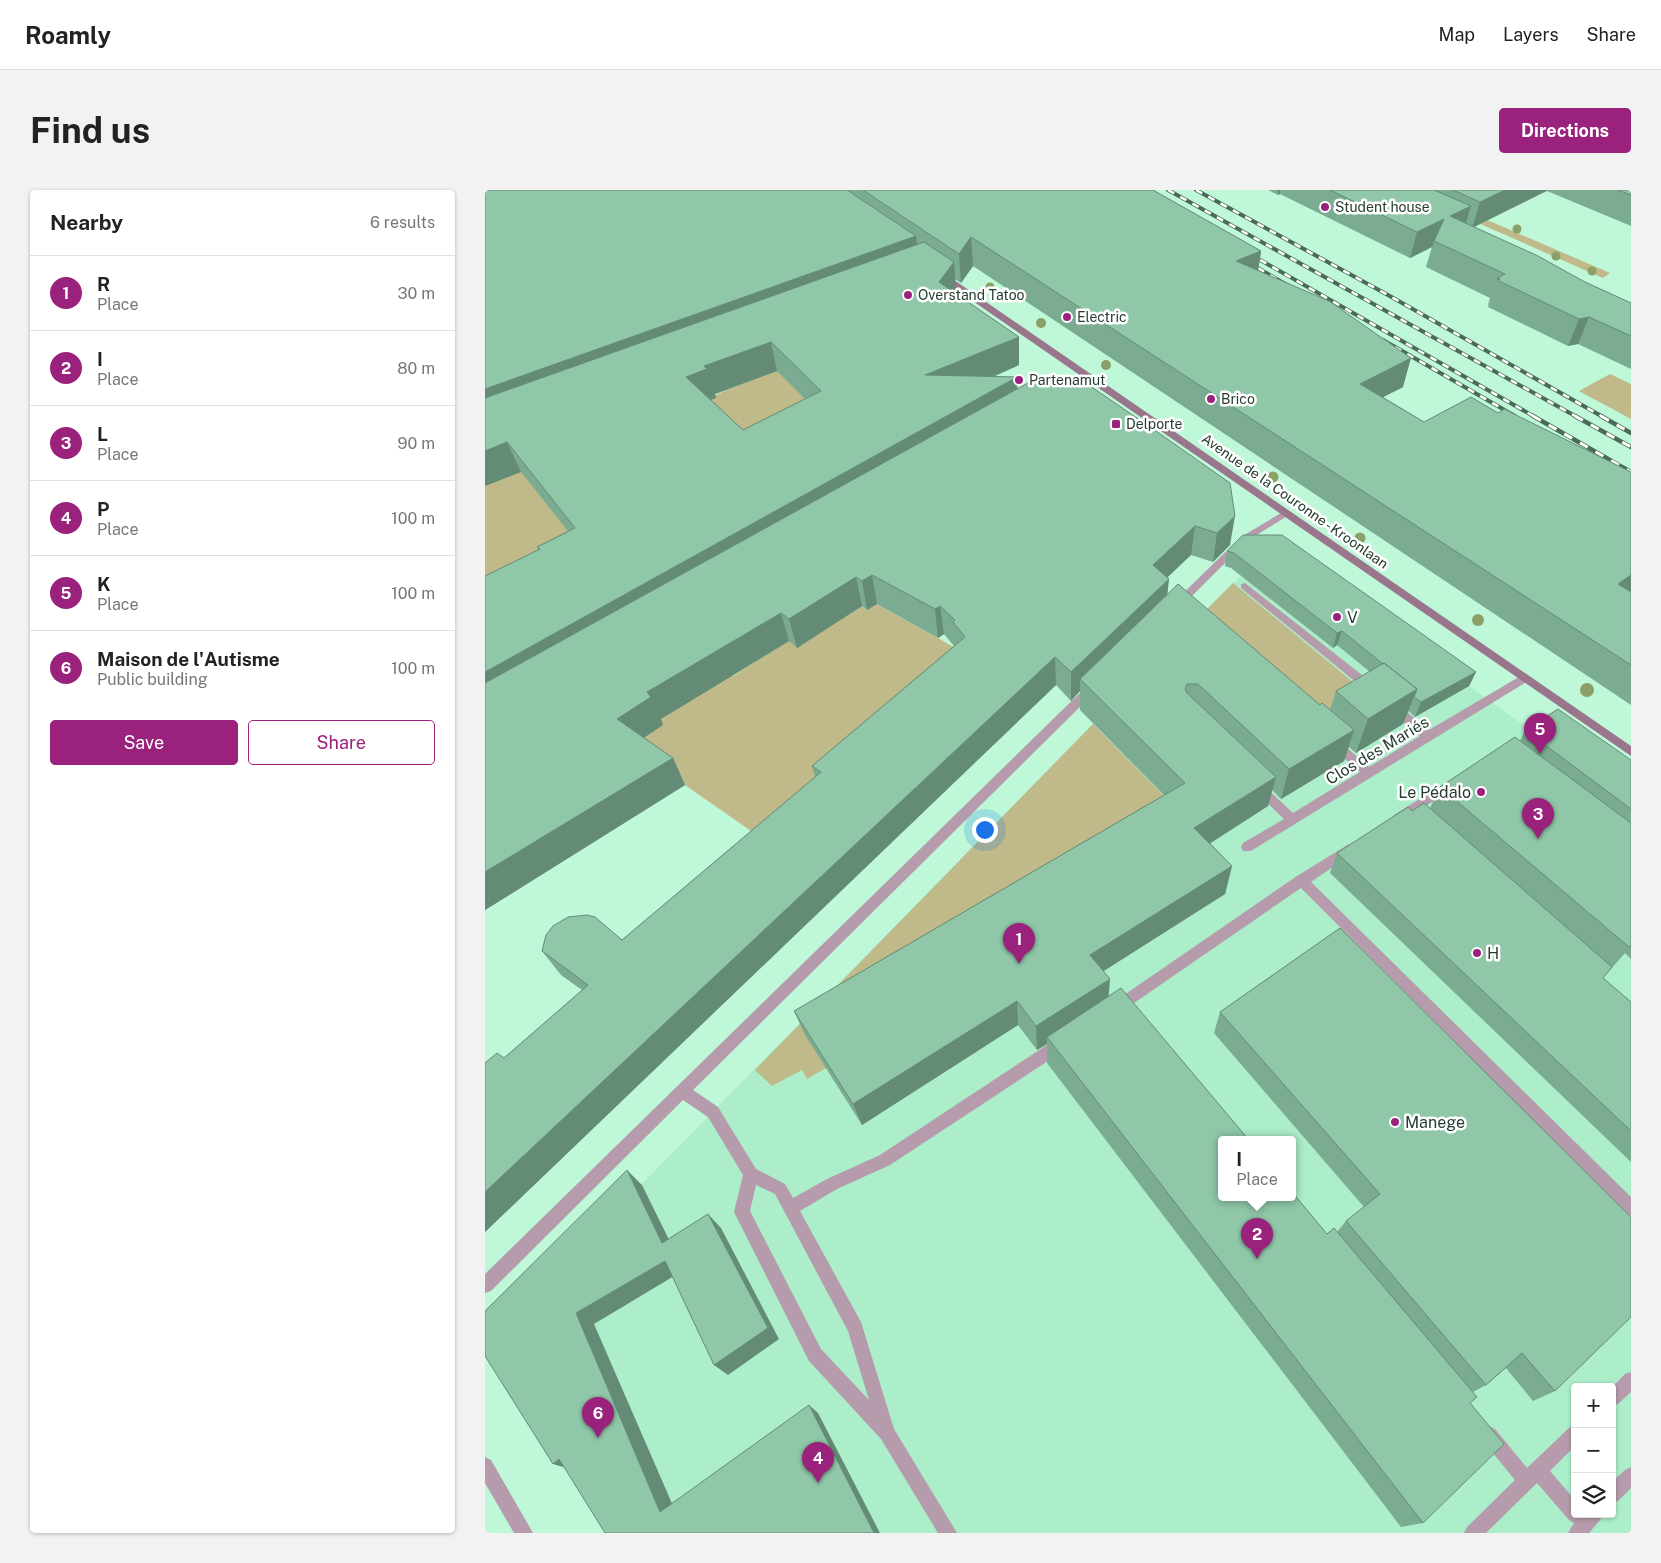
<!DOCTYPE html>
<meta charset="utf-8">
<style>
body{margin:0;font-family:"Public Sans",sans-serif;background:#f2f2f2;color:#222}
.controls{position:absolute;right:15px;bottom:15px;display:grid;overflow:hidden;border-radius:5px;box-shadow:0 1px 4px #0004}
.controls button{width:45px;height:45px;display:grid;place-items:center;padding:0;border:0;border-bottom:1px solid #e0e0e0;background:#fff;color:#222;font:25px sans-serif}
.you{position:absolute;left:499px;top:639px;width:18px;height:18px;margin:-12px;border:4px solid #fff;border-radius:50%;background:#1a73e8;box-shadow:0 0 0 8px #1a73e833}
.badge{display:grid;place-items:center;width:32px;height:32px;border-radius:50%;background:#9a227c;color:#fff;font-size:16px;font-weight:700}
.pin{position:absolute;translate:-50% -41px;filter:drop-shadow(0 1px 2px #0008)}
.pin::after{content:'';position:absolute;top:26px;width:18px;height:15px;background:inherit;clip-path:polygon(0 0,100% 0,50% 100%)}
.popup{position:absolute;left:733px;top:946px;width:78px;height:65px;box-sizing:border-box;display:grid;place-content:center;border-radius:5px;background:#fff;filter:drop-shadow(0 1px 4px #0005);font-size:16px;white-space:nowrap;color:#767676}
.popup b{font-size:19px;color:#222}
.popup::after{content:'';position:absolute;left:50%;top:100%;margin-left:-10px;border:10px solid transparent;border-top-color:#fff}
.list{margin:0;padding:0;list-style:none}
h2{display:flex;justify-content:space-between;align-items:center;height:65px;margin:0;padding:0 20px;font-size:21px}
h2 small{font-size:16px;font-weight:400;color:#767676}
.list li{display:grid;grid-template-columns:32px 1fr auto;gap:15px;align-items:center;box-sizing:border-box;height:75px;padding:0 20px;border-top:1px solid #e0e0e0}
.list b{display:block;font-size:19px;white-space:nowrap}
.list p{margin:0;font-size:16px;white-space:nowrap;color:#767676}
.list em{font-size:16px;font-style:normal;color:#767676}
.actions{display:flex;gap:10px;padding:15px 20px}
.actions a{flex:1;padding:11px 0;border:1px solid #9a227c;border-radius:5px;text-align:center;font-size:18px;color:#9a227c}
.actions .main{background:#9a227c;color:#fff}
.icon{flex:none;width:28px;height:28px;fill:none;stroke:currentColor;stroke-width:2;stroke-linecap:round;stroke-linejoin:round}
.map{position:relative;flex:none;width:1146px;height:1343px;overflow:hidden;border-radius:5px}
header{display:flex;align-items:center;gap:30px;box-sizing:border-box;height:70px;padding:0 25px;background:#fff;border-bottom:1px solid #e0e0e0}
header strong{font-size:24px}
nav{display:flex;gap:28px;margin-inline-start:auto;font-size:18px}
.intro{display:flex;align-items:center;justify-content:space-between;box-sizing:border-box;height:120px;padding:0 30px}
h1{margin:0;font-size:35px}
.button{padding:12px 22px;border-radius:5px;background:#9a227c;color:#fff;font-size:18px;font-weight:700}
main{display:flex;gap:30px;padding:0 30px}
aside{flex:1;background:#fff;border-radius:5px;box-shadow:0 1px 4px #0004}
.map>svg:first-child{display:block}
.built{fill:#acedca;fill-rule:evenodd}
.green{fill:#c0b989}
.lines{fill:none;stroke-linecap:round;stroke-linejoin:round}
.lane{fill:#b59bab;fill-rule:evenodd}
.street{fill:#b59bab;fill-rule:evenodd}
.secondary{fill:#9a768d;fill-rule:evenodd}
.rail-far1-casing{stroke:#4b6a59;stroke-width:4}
.rail-casing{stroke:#4b6a59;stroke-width:4.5}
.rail-far1{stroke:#fff;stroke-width:2.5;stroke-dasharray:7;stroke-linecap:butt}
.rail{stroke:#fff;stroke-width:3;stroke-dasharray:9;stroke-linecap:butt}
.tree{fill:#8b9f67}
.wall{fill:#7bab90;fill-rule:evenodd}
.shaded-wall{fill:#648b76}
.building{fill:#8fc7a8;stroke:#648b76;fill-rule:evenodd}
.poi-dot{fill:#9a227c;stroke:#fff;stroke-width:2}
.labels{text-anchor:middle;stroke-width:5;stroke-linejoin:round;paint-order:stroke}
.far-poi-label{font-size:14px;fill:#263d30;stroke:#fff;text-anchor:start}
.far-street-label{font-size:14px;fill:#263d30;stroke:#fff}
.poi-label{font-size:16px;fill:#263d30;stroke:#fff;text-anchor:start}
.street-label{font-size:16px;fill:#263d30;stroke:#fff}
</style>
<header>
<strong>Roamly</strong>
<nav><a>Map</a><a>Layers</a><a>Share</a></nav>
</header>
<div class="intro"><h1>Find us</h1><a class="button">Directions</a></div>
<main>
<aside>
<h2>Nearby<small>6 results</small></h2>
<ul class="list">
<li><span class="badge">1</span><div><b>R</b><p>Place</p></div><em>30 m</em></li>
<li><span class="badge">2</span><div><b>I</b><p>Place</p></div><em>80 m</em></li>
<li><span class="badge">3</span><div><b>L</b><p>Place</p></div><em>90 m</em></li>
<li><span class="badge">4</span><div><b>P</b><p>Place</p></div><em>100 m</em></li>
<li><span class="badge">5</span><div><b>K</b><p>Place</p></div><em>100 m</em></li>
<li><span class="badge">6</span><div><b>Maison de l'Autisme</b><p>Public building</p></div><em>100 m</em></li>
</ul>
<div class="actions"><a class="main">Save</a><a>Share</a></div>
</aside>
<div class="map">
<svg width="1146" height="1343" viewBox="0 0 1146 1343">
<rect width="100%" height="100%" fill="#bff8d9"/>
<path class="built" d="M794 360 1146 612V1343H137L5 1149 642 499 769 373ZM737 950H807V1008H737ZM1090 1197H1127V1324H1090Z"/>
<path class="green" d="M1000 29 1125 83 1118 88 993 33Z
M425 155 0 423V294L209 216C234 201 262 194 287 180Z
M1125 184 1146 194V229L1094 201Z
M748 393 880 502 838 527 718 423Z
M367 409 382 420 392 414 499 474 289 657 177 579 0 624 175 530 245 484 248 486Z
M608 534 696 623 341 878 322 889 317 880 287 896 270 880Z"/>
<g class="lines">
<path class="lane" d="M760 393 891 496 893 499 891 502H883L756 398V394Z
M1039 484 1044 488 1043 491 766 661H758L756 657 758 653 799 629 769 600 767 597 769 594H777L808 623 875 582 844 555 842 552 844 549H852L884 577 935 546 904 520 902 517 904 514H912L944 540Z"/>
<path class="street" d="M801 320 804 321V325L762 351 696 417H688V413L756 347Z
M606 495 610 496 612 499 610 502 208 900 233 917 271 979 300 994 308 1008 342 989 395 965 571 849 576 848 581 849 583 854 581 859 405 975 352 999 315 1021 376 1132 409 1239 472 1343H453L396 1249 324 1171 249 1022 258 985 223 927 198 910 6 1101 0 1103V1084L602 496ZM271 995 290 1004 363 1141 384 1210 336 1159 265 1021Z
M965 590 971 595 969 598 917 631H909L907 628 909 625Z
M864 654 868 655 870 659 868 663 826 692 1146 1007V1026L1141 1023 816 698 636 822 631 824 626 822 624 818 626 814 812 686Z
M1146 1182V1202L1133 1214 1127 1216V1197L1140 1184Z
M1090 1235V1256L1065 1281 1090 1310V1324H1118L1115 1330 1104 1343H1083L1089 1333 1084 1330 1052 1293 1001 1343H979L982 1337 1030 1290 998 1251 995 1245 998 1239 1004 1236 1010 1239 1042 1278 1084 1238Z
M0 1267 6 1270 48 1343H29L0 1293Z
M1146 1277V1298L1133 1311 1127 1314V1292L1140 1280Z"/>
<path class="secondary" d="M453 83H459L1146 556V566L453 87Z"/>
<g class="rail-far1-casing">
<path id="rail-far1" d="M683 0 1092 227
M711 0 903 105 1118 227
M763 63 1050 227
M761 71 802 95
M898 150 1030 226"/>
</g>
<g class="rail-casing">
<path id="rail" d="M1048 226 1146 282
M1090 226 1146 257
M1116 226 1146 243"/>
</g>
<use href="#rail-far1" class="rail-far1"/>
<use href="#rail" class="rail"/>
</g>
<g class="tree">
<circle cx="1032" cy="39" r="4.5"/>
<circle cx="1071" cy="66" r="4.5"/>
<circle cx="1107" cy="81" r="4.5"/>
<circle cx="505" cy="97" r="4.5"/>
<circle cx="556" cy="133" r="5"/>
<circle cx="621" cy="175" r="5"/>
<circle cx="788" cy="287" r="5.5"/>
<circle cx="875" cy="348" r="5.5"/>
<circle cx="993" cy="430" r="6"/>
<circle cx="1102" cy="500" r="7"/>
</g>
<path class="wall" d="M0 0H668L776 61 773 80 918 197 898 207 939 232 1013 223 1146 282V515L488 76 476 93 470 89 471 100 469 102 534 147V175L508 187 532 199 595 189 745 355 728 372 706 365 682 387V404L835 515 845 520 851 501 885 482 852 455 848 458 746 378 740 376 742 361 758 345 991 482 984 496 930 527 924 521 918 534 871 563 864 557 859 571 796 609 787 600 783 616 725 653 747 676 740 704 618 781 623 807 842 1044 852 1042 861 1031 879 1017 729 843 735 822 855 738 1070 1201 1048 1211 1021 1178 1001 1195 988 1202 985 1213 938 1333 916 1337 562 873V854L552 860 533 835 377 935 320 845 309 821 679 605 595 520V501L586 511 571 495 0 1042V873L19 868 97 800 76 785 57 761 137 750 330 587 327 576 469 456 459 444 453 448 392 414 382 420 377 416 312 458 304 451 176 529 178 535 159 548 188 568 200 595 0 720 54 360 52 357 83 341 36 282 0 296ZM292 181 320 209 258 240 226 210 231 208 230 204Z
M783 0H1146V36L1062 1 989 37 1100 92 1146 113V179L1093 154 1083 156 1003 117 1004 115H1003L1005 108 941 77 947 57 925 68 795 4 793 5Z
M1040 540 1146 570V769L1140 763 1118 788 1146 812V972L845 683 852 663 945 618 955 597 1035 551Z"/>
<path class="shaded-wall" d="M793 0H795V4L793 5Z
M1020 0H1063L987 38 995 12Z
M986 16 978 42 965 26Z
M959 29 949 51 947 57 925 68 932 42Z
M431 46 434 74 0 233V199Z
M486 47 488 76 476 93 474 64Z
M776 61 772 89 751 71Z
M469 72 471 100 457 121 454 92Z
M1104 127 1093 154 1083 156 1094 129Z
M534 147V175L443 215 440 185Z
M286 152 292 181 230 204 231 208 209 216 201 187 219 176Z
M926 168 918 197 867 223 875 194Z
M532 187 533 216 0 520V482Z
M22 252 36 282 0 296V261Z
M750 326 745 355 728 372 732 343Z
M710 336 706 365 665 404 668 375Z
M387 385 392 414 382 420 377 391Z
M1146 385V403L1133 394Z
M371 387 377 416 312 458 304 429Z
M684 389 681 418 595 489V501L586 511V482Z
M455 416 459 444 453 448 450 419Z
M296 423 304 451 176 529 178 535 146 556 132 529 162 502Z
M857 441 852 455 848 458 852 443Z
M570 467 571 495 0 1042V1002Z
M991 482 984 496 930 527 936 512Z
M932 499 918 534 871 563 883 529Z
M869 540 859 571 796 609 804 579Z
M188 568 200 595 0 720V682Z
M791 587 783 616 704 667 709 638Z
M747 676 740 704 603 791 605 765Z
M625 789 623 814 562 847V854L552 860 551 836Z
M532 811 533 835 377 935 368 914Z
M142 980 157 995 192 1066 177 1053Z
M223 1024 236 1038 294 1149 243 1185 229 1175Z
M180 1071 194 1083 109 1134 192 1325 175 1322 91 1123Z
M324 1215 333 1223 395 1343H389Z
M74 1269 88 1280 68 1274Z"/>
<path class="building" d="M0 0H362L431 46 0 199Z
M378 0H668L776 61 751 71 844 111 926 168 875 194 939 232 986 207 1013 223 1019 219 1146 282V385L1133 394 1146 402V475L486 47 474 64Z
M845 0H949L986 16 965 26 1053 66 1100 92 1146 113V146L1104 127 1094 129 1012 90 1015 89 1012 88 1020 84 949 51 959 29 932 42Z
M968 0H1020L995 12Z
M1133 0H1146V5Z
M439 52 469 72 454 92 534 147 440 185 532 187 0 482V386L55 359 52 357 90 338 22 252 0 261V208ZM286 152 336 201 258 240 201 187 222 179 219 176Z
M552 188 595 189 671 241 745 293 750 326 732 343 710 336 668 375 684 389 586 482 570 467 0 1002V873L12 863 19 868 103 795 57 761 61 745 68 736 83 727 102 725 110 727 137 750 336 582 327 576 480 447 468 432 470 430 455 416 450 419 387 385 377 391 371 387 304 429 296 423 162 502 166 507 132 529 188 568 0 682V493Z
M758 345H797L991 482 936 512 929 507 932 499 899 473 898 474 857 441 852 443 749 363 742 361Z
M693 394 835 515 837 513 869 540 804 579 713 494H702L700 499 702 503 791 587 709 638 747 676 605 765 625 789 551 836 532 811 368 914 309 821 700 593 595 489Z
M899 473 932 499 883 529 851 501Z
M1073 519 1146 570V619L1040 540Z
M1030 547 1146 633V755L1144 757 955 597Z
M939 613 1127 777 1118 788 1146 812V941L852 663 923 617 927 621Z
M855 738 1146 1027V1127L1070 1201 1037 1163 1001 1195 861 1031 895 1004 735 822Z
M636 798 764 950H737V1008H807V1002L842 1044 849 1038 992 1207 985 1213 1019 1254 938 1333 562 847Z
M142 980 177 1053 223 1024 283 1138 229 1175 180 1071 91 1123 175 1322 324 1215 389 1343H120L74 1269 68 1274 0 1166V1121Z"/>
<g class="poi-dot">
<circle cx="840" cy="17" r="5"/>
<circle cx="423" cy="105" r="5"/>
<circle cx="582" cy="127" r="5"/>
<circle cx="534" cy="190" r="5"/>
<circle cx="726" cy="209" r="5"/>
<rect x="626" y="229" width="10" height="10" rx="2.5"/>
<circle cx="852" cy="427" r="5"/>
<circle cx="996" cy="602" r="5"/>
<circle cx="992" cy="763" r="5"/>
<circle cx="910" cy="932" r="5"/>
</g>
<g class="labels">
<g class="far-poi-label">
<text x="850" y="22">Student house</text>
<text x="433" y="110">Overstand Tatoo</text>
<text x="592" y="132">Electric</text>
<text x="544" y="195">Partenamut</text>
<text x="736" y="214">Brico</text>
<text x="641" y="239">Delporte</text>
</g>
<g class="far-street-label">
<text transform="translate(810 311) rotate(35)" y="5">Avenue de la Couronne - Kroonlaan</text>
</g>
<g class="poi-label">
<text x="862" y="433">V</text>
<text x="986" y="608" text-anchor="end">Le Pédalo</text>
<text x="1002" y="769">H</text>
<text x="920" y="938">Manege</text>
</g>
<g class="street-label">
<text transform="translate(892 560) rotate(-31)" y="6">Clos des Mariés</text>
</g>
</g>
</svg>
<div class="controls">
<button>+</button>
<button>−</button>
<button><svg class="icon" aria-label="layers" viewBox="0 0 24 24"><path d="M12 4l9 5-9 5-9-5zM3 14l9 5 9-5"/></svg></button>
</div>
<div class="you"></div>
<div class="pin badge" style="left:534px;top:774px">1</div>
<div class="pin badge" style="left:772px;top:1069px">2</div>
<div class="popup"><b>I</b>Place</div>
<div class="pin badge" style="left:1053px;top:649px">3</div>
<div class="pin badge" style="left:333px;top:1293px">4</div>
<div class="pin badge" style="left:1055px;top:564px">5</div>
<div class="pin badge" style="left:113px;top:1248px">6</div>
</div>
</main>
